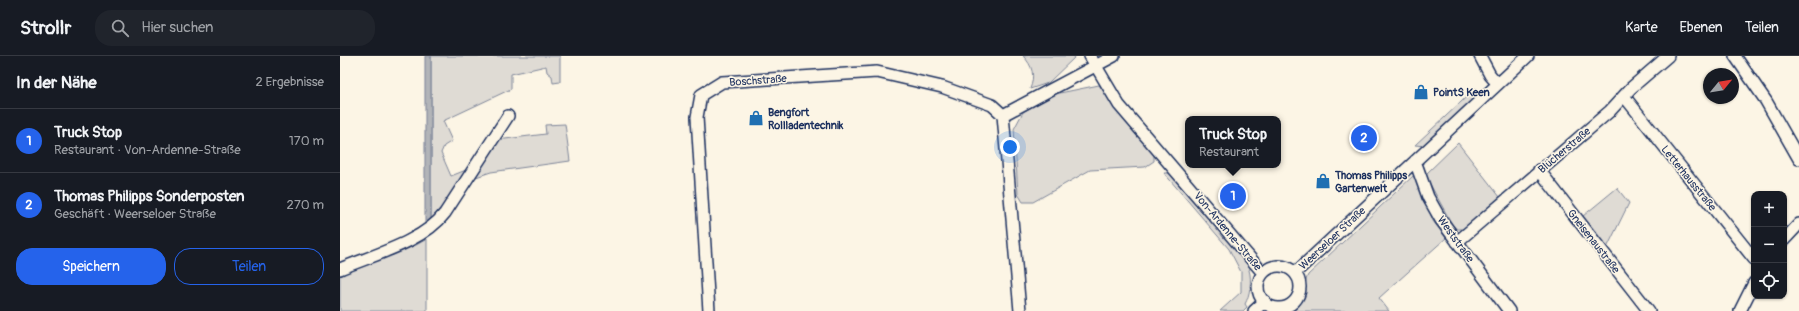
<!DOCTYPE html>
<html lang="de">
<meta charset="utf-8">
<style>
body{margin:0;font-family:Pangolin,sans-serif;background:#20242c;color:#f1f3f6}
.controls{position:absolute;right:12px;bottom:12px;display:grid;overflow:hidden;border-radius:8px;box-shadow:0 1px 3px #0004}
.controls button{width:36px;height:36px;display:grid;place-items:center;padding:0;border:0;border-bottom:1px solid #363941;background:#171b24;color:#f1f3f6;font:20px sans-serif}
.compass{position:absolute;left:1363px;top:12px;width:36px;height:36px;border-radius:50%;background:#171b24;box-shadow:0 1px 3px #0004;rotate:60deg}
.you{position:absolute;left:670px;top:91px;width:14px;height:14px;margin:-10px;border:3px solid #fff;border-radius:50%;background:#1a73e8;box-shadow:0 0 0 6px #1a73e833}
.badge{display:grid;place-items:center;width:26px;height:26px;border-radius:50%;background:#2563eb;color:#fff;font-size:13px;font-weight:700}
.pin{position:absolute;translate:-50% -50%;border:2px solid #fff;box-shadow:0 1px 4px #0006}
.popup{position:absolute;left:845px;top:60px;width:96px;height:52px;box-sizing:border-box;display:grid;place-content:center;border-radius:8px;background:#171b24;filter:drop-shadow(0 1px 3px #0005);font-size:13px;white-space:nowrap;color:#9ea1a6}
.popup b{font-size:15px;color:#f1f3f6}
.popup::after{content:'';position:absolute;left:50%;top:100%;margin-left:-8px;border:8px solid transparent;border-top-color:#171b24}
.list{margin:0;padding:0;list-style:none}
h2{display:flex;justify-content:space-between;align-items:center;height:52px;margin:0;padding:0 16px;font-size:17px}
h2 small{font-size:13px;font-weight:400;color:#9ea1a6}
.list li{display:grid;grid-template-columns:26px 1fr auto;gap:12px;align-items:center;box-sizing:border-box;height:64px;padding:0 16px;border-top:1px solid #363941}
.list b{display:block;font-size:15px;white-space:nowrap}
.list p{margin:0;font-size:13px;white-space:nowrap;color:#9ea1a6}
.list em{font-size:13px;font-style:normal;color:#9ea1a6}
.actions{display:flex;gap:8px;padding:12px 16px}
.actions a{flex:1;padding:9px 0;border:1px solid #2563eb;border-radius:16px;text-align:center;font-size:14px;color:#2563eb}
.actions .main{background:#2563eb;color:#fff}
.icon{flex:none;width:22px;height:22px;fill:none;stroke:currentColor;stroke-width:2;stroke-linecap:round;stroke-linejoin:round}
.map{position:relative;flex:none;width:1459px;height:255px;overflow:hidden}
header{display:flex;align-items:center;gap:24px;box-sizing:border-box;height:56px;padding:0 20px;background:#171b24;border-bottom:1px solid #363941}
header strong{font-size:19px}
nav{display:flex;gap:22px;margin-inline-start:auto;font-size:14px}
.search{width:280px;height:36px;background:#20242c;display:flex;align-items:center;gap:10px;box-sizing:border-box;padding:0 14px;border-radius:16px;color:#9ea1a6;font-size:15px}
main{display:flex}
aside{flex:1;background:#171b24}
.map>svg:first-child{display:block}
.green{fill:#dfdbd4;stroke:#7d8599}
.water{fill:#b2b4b8;stroke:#767f94}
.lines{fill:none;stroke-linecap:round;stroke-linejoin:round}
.minor-casing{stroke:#1b2f5e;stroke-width:14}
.minor{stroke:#fcf5e5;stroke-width:11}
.labels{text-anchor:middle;stroke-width:3;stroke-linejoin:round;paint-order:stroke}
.street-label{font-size:11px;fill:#1b2f5e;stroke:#fcf5e5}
.poi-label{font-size:11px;font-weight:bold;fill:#1b2f5e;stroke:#fcf5e5;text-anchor:start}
</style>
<header>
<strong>Strollr</strong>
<div class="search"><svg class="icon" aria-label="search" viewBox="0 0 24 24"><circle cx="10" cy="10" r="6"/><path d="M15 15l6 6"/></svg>Hier suchen</div>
<nav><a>Karte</a><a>Ebenen</a><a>Teilen</a></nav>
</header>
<main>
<aside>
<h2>In der Nähe<small>2 Ergebnisse</small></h2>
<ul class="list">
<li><span class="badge">1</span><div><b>Truck Stop</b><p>Restaurant · Von-Ardenne-Straße</p></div><em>170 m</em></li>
<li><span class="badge">2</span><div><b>Thomas Philipps Sonderposten</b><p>Geschäft · Weerseloer Straße</p></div><em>270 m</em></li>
</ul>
<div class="actions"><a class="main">Speichern</a><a>Teilen</a></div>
</aside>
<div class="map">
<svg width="1459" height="255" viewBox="0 0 1459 255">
<rect width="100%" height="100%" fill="#fcf5e5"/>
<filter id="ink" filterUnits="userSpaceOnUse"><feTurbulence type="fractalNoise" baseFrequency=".025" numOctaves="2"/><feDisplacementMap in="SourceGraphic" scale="8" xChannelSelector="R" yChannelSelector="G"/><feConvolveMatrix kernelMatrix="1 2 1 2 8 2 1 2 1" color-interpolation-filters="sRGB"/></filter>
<g filter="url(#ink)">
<path class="green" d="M91 0H220V26L213 27 212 20 207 16 206 10 171 18V33L103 65 112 85 104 90 101 97 111 120 131 112 91 168Z
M683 0H736L708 27 690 33C695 20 693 10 683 0Z
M759 29 814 98V105L805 111 750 114 693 146H683L678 138 674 73 683 56 715 38Z
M1136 32V41L1084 90 1075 89Z
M225 68 230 105 151 116 130 123 157 84 206 78 205 69Z
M1118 87 1160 141 1123 173H1116L1112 168 1085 119Z
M824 117H832L911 211 909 214C912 224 910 239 905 248L907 251 903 255H880L901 236V216L889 193Z
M1074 119 1079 124 1093 165 1106 182 1039 242 1049 255H953C970 243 961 233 968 219Z
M1277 132 1289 147 1267 192 1243 160Z
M87 183V255H0V217L76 189Z"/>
<path class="water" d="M85 0H91V168L85 171Z"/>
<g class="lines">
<g class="minor-casing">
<path id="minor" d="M750 0 779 49 923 217
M1140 0 1150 19 1158 28
M1395 0 1426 45 1459 103
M1284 40 1414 203
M663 59 774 0
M1075 105 1088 141 1101 164 1169 255
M1199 114 1309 255
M1444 184 1459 168
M1117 186 1270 55 1291 32 1328 0
M918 231a21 21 0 1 1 42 0a21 21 0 1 1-42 0Z
M0 213C33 199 83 186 105 157L168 60
M955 217 1188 0
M369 255 357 61 361 39 382 26 537 16 602 31 652 49 663 59 680 255
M914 255 925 245
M1400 255 1414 227"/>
</g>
<use href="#minor" class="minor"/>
</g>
</g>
<defs>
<g id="shop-bare" transform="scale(1.2)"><path d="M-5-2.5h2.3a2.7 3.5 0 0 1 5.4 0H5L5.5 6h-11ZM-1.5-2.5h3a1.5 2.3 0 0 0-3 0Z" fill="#1f6fb2" stroke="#fcf5e5" stroke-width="2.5" paint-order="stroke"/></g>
</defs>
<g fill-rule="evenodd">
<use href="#shop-bare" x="1081" y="36"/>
<use href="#shop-bare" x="416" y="62"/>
<use href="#shop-bare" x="983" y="125"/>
</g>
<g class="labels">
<g class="street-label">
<text transform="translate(418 24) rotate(-4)" y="4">Boschstraße</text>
<text transform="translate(1224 94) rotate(-40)" y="4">Blücherstraße</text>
<text transform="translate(1349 122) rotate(51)" y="4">Letterhausstraße</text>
<text transform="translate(888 175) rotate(50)" y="4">Von-Ardenne-Straße</text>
<text transform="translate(992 182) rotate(-43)" y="4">Weerseloer Straße</text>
<text transform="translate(1116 183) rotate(54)" y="4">Weststraße</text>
<text transform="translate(1254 185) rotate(52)" y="4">Gneisenaustraße</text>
</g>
<g class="poi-label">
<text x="1093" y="40">PointS Keen</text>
<text x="428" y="60">Bengfort<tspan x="428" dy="13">Rollladentechnik</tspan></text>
<text x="995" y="123">Thomas Philipps<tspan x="995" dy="13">Gartenwelt</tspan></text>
</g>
</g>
</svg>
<div class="controls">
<button>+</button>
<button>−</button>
<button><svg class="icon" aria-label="locate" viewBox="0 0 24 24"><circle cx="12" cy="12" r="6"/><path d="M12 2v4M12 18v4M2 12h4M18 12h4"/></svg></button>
</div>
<svg class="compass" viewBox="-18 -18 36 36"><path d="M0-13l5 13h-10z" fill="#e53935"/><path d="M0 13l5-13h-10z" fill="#9ea1a6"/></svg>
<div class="you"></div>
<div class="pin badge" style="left:893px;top:140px">1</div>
<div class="popup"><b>Truck Stop</b>Restaurant</div>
<div class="pin badge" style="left:1024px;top:82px">2</div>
</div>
</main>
